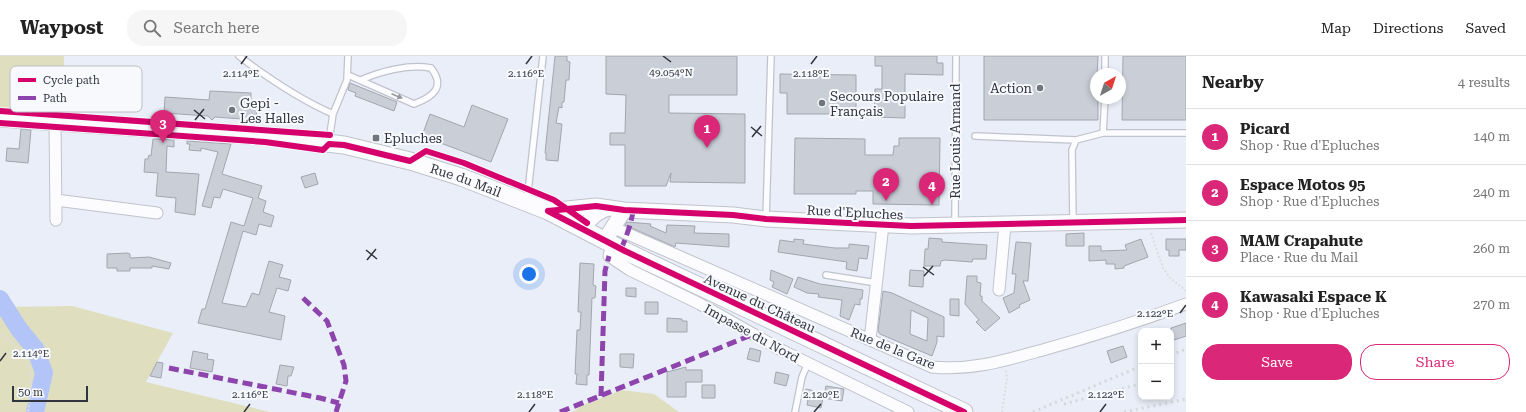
<!DOCTYPE html>
<meta charset="utf-8">
<style>
body{margin:0;font-family:"Roboto Serif",serif;background:#f6f6f6;color:#222}
.controls{position:absolute;right:12px;bottom:12px;display:grid;overflow:hidden;border-radius:8px;box-shadow:0 2px 6px #0003}
.controls button{width:36px;height:36px;display:grid;place-items:center;padding:0;border:0;border-bottom:1px solid #e0e0e0;background:#fff;color:#222;font:20px sans-serif}
.compass{position:absolute;left:1090px;top:12px;width:36px;height:36px;border-radius:50%;background:#fff;box-shadow:0 2px 6px #0003;rotate:39deg}
.scale{position:absolute;left:12px;bottom:10px;width:76px;box-sizing:border-box;padding-left:4px;border:2px solid #30343d;border-top:0;font-size:11px;line-height:14px;white-space:nowrap;color:#30343d;-webkit-text-stroke:3px #f7f9fd;paint-order:stroke}
.you{position:absolute;left:529px;top:218px;width:14px;height:14px;margin:-10px;border:3px solid #fff;border-radius:50%;background:#1a73e8;box-shadow:0 0 0 6px #1a73e833}
.badge{display:grid;place-items:center;width:26px;height:26px;border-radius:50%;background:#db2777;color:#fff;font-size:13px;font-weight:700}
.pin{position:absolute;translate:-50% -33px;filter:drop-shadow(0 1px 2px #0008)}
.pin::after{content:'';position:absolute;top:21px;width:14px;height:12px;background:inherit;clip-path:polygon(0 0,100% 0,50% 100%)}
.list{margin:0;padding:0;list-style:none}
h2{display:flex;justify-content:space-between;align-items:center;height:52px;margin:0;padding:0 16px;font-size:17px}
h2 small{font-size:13px;font-weight:400;color:#767676}
.list li{display:grid;grid-template-columns:26px 1fr auto;gap:12px;align-items:center;box-sizing:border-box;height:56px;padding:0 16px;border-top:1px solid #e0e0e0}
.list b{display:block;font-size:15px;white-space:nowrap}
.list p{margin:0;font-size:13px;white-space:nowrap;color:#767676}
.list em{font-size:13px;font-style:normal;color:#767676}
.actions{display:flex;gap:8px;padding:12px 16px}
.actions a{flex:1;padding:9px 0;border:1px solid #db2777;border-radius:16px;text-align:center;font-size:14px;color:#db2777}
.actions .main{background:#db2777;color:#fff}
.icon{flex:none;width:22px;height:22px;fill:none;stroke:currentColor;stroke-width:2;stroke-linecap:round;stroke-linejoin:round}
.map{position:relative;flex:none;width:1186px;height:356px;overflow:hidden}
header{display:flex;align-items:center;gap:24px;box-sizing:border-box;height:56px;padding:0 20px;background:#fff;border-bottom:1px solid #e0e0e0}
header strong{font-size:19px}
nav{display:flex;gap:22px;margin-inline-start:auto;font-size:14px}
.search{width:280px;height:36px;background:#f6f6f6;display:flex;align-items:center;gap:10px;box-sizing:border-box;padding:0 14px;border-radius:16px;color:#767676;font-size:15px}
main{display:flex}
aside{flex:1;background:#fff}
.map>svg:first-child{display:block}
.green{fill:#dfdfbf}
.lines{fill:none;stroke-linecap:round;stroke-linejoin:round}
.river{stroke:#b3c5f8;stroke-width:18}
.building{fill:#caced7;stroke:#a2a6af;fill-rule:evenodd}
.lane-casing{stroke:#c0c3cc;stroke-width:8}
.street-casing{stroke:#c0c3cc;stroke-width:13}
.secondary-casing{stroke:#c0c3cc;stroke-width:17}
.primary-casing{stroke:#c0c3cc;stroke-width:19}
.path{stroke:#dcdde0;stroke-width:2;stroke-dasharray:2 2;stroke-linecap:butt}
.lane{stroke:#fcfcfe;stroke-width:5.5}
.street{stroke:#fcfcfe;stroke-width:11}
.secondary{stroke:#fcfcfe;stroke-width:15}
.primary{stroke:#fcfcfe;stroke-width:17}
.rail{stroke:#d6d7da;stroke-width:3;stroke-dasharray:2 4;stroke-linecap:butt}
.quiet{stroke:#8e44ad;stroke-width:5;stroke-dasharray:10 5;stroke-linecap:butt}
.cycleway-casing{stroke:#f7f9fd;stroke-width:8}
.cycleway{stroke:#d6006c;stroke-width:6}
.oneway{fill:#96989e}
.ticks{fill:none;stroke:#30343d;stroke-width:1.5}
.poi-dot{fill:#71757e;stroke:#f7f9fd;stroke-width:1.5}
.labels{text-anchor:middle;stroke-width:4;stroke-linejoin:round;paint-order:stroke}
.poi-label{font-size:13px;fill:#30343d;stroke:#f7f9fd;text-anchor:start}
.street-label{font-size:13px;fill:#30343d;stroke:#f7f9fd}
.key{fill:#f7f9fd;stroke:#bbbec3;stroke-width:1}
.key-label{font-size:11px;fill:#30343d}
.ticks-label{font-size:10px;text-anchor:middle;fill:#30343d;stroke:#f7f9fd;stroke-width:4;stroke-linejoin:round;paint-order:stroke}
</style>
<header>
<strong>Waypost</strong>
<div class="search"><svg class="icon" aria-label="search" viewBox="0 0 24 24"><circle cx="10" cy="10" r="6"/><path d="M15 15l6 6"/></svg>Search here</div>
<nav><a>Map</a><a>Directions</a><a>Saved</a></nav>
</header>
<main>
<div class="map">
<svg width="1186" height="356" viewBox="0 0 1186 356">
<rect width="100%" height="100%" fill="#eaeef8"/>
<path class="green" d="M0 0H64L63 56 0 54Z
M72 250 173 277 146 326 270 356H0V251Z
M622 334 654 338 679 356H573L581 350Z"/>
<g class="lines">
<path class="river" d="M0 243 19 273 36 294 44 317 35 356"/>
</g>
<path class="building" d="M555 0H567V5L570 6 569 24H566L564 46H562V52L559 51 556 67 562 68 558 105 546 104V97H545Z
M606 0H737V39H669V57L745 58V127L670 126 671 117 666 130H625V89H610V77H625L626 39 606 38Z
M875 0H937V7H943V19L905 18V62L874 61 875 33H882V10H875Z
M984 0H1098L1096 42H1098V64H984Z
M1123 0H1186V64H1122Z
M780 18 856 19V58H787V37H780Z
M350 27 397 46 394 55 355 40 356 37 348 34Z
M210 35 251 37V47L257 48 256 64 215 61 212 64 208 60 164 57 165 41 209 44Z
M472 49 508 63 491 106 422 80 430 58 464 71Z
M21 73 31 74 28 107 6 105 7 92 19 93Z
M795 82 865 83V99H893L894 90H899V82H940L939 149 873 148V135H856V138H794Z
M153 83 174 84V91L167 90 166 116 199 118 195 159 175 156 176 142 156 140 158 117 144 116 145 103H148L149 99 151 100Z
M187 85 231 88 222 118 262 130 258 142 266 145 263 156 274 160 271 171 259 168 256 179 243 175 222 247 246 251 252 237 259 239 269 205 283 209 279 221 291 224 288 235 277 232 269 256 285 260 281 284 198 267 202 253H205L231 166 244 170 253 142 223 133 220 142 214 141 211 152 202 150 218 96 201 92V95L189 94 190 88H187Z
M315 117 318 128 305 132 301 121Z
M627 166 651 168 650 170 666 177 667 169 695 170 694 177 729 178V191L676 187 675 191 625 169Z
M1084 177V190H1066V178Z
M929 182 942 183V186L987 189 986 203H973L972 206 945 204 941 205 940 210H924L925 193H928Z
M794 183 804 184 803 188 835 192H849V188L869 190 867 203 859 202 857 215 846 213 847 206 778 196 780 184 794 186Z
M1141 183 1148 201 1124 210V212L1115 213V208H1106V204L1089 205V190H1101V195L1127 194 1125 189Z
M1166 183H1186V194H1179V200H1169V194H1166Z
M1016 186 1031 187 1028 225H1023L1030 244 1019 249 1020 251 1009 257 1003 242 1014 237 1016 218H1012Z
M128 197 130 198V202L149 201 171 207 169 213 152 210V212H130V215H117V212H107V198Z
M580 207 594 208 593 229 596 230 595 242H592L589 319H587V329L576 328 577 318H575L577 274H580L581 256H578Z
M771 214 793 223 787 238 772 231 774 226 770 224Z
M910 214 924 215 923 231 909 230Z
M967 220H977V226L981 227 980 240H982V245L1000 262 985 275 976 266 979 264 965 248Z
M798 221 820 228 863 234 862 243H860V249L855 248 849 264 840 260 842 244 818 241 819 238 807 237 794 231Z
M626 232H636V241L626 240Z
M883 235 892 237 944 261V281L937 280V286L932 300 880 278 878 275ZM911 254 928 262 927 285 910 278Z
M950 243H959V260L950 259Z
M645 246H658V258H645Z
M667 262 682 263V265H687V276H667Z
M1186 267V280L1171 285V272Z
M1123 290 1127 301 1111 307 1107 295Z
M750 292 761 295 759 306 747 303Z
M193 295 208 298 207 303 214 304 212 316 190 312Z
M620 298H634L633 312 620 311Z
M157 306 163 307 161 322 150 320Z
M280 309 294 311 291 320H288L287 330 276 328Z
M686 311V314H702V326H686V341H667V316Z
M776 316 789 319 786 330 774 327Z
M702 329H715V342H702Z
M826 330 844 333 842 345 823 342 821 352 807 349 808 344 804 343 806 333 824 337V339Z"/>
<g class="lines">
<g class="lane-casing">
<path id="lane" d="M239 0C268 22 299 43 333 58
M1105 18V0
M348 19 414 48C433 41 446 31 431 12 409 8 381 15 361 24
M1103 77H1186
M975 80 1076 84
M329 85 333 58 347 24 348 0
M527 145 543 0
M766 163 771 0
M1073 166 1072 94 1076 84 1103 77 1105 42
M955 168 956 0
M826 219 877 227
M795 356 802 321 808 307"/>
</g>
<g class="street-casing">
<path id="street" d="M55 66 56 164
M56 144 157 157
M612 171 932 311C973 315 1006 304 1046 293 1093 280 1140 265 1186 248
M612 188 609 200 630 214 700 248 783 295 908 356
M999 234 1005 169
M870 284 883 169"/>
</g>
<g class="secondary-casing">
<path id="secondary" d="M548 155 596 150 624 154 733 159 766 163 911 170 1186 164
M584 173C590 162 595 157 608 152
M605 184 624 154"/>
</g>
<g class="primary-casing">
<g id="primary">
<path id="s1" d="M0 62 276 81 344 89 410 105 461 121 548 155 625 195 964 356"/>
</g>
</g>
<path class="path" d="M1151 177 1163 212 1170 222 1186 235
M0 277C32 301 35 317 28 356
M1002 356 1007 322 1006 314"/>
<use href="#lane" class="lane"/>
<use href="#street" class="street"/>
<use href="#secondary" class="secondary"/>
<use href="#primary" class="primary"/>
<path class="rail" d="M1171 299 1186 293
M1064 348 1136 329
M1033 356 1141 310
M1124 356 1186 343"/>
<path class="quiet" d="M621 193C625 185 633 162 633 154
M303 242 327 265 344 309 346 325 336 356
M169 312 320 342 339 347
M601 340 605 215 609 200
M560 356 754 278"/>
<g class="cycleway-casing">
<path id="cycleway" d="M0 55 330 79
M0 67 265 86 323 94 329 88 344 89 410 105 426 95 464 107 554 144 587 167
M548 155 596 150 624 154 733 159 766 163 911 170 1186 164
M548 155 625 195 964 356"/>
</g>
<use href="#cycleway" class="cycleway"/>
</g>
<defs><path id="oneway-solid" d="M-6-.8H1V-3.2L6.5 0L1 3.2V.8H-6Z"/></defs>
<use class="oneway" href="#oneway-solid" transform="translate(397 40) rotate(23)"/>
<path class="ticks" d="M663 0 671 6M241 8 247 0M526 8 532 0M811 8 817 0M194 54 205 63M195 64 204 53M751 71 762 80M752 81 761 70M366 194 377 203M367 204 376 193M923 211 934 219M924 220 933 210M1180 257 1186 249M0 305 6 297M244 356 250 348M529 356 535 348M814 356 821 348M1100 356 1106 348"/>
<g class="poi-dot">
<circle cx="1040" cy="32" r="4"/>
<circle cx="822" cy="47" r="4"/>
<circle cx="232" cy="54" r="4"/>
<rect x="372" y="78" width="8" height="8" rx="2"/>
</g>
<g class="labels">
<g class="poi-label">
<text x="1032" y="37" text-anchor="end">Action</text>
<text x="830" y="45">Secours Populaire<tspan x="830" dy="15">Français</tspan></text>
<text x="240" y="52">Gepi -<tspan x="240" dy="15">Les Halles</tspan></text>
<text x="384" y="87">Epluches</text>
</g>
<g class="street-label">
<text transform="translate(955 85) rotate(-90)" y="5">Rue Louis Armand</text>
<text dy="5" stroke="none"><textPath href="#s1" startOffset="472">Rue du Mail</textPath></text>
<text transform="translate(855 156) rotate(3)" y="5">Rue d'Epluches</text>
<text transform="translate(760 247) rotate(25)" y="5">Avenue du Château</text>
<text transform="translate(752 277) rotate(29)" y="5">Impasse du Nord</text>
<text transform="translate(893 292) rotate(22)" y="5">Rue de la Gare</text>
</g>
</g>
<rect x="10" y="10" width="132" height="46" rx="6" class="key"/>
<rect x="18" y="22" width="18" height="4" fill="#d6006c"/>
<rect x="18" y="40" width="18" height="4" fill="#8e44ad"/>
<g class="key-label">
<text x="43" y="28">Cycle path</text>
<text x="43" y="46">Path</text>
</g>
<g class="ticks-label">
<text x="671" y="20">49.054°N</text>
<text x="241" y="21">2.114°E</text>
<text x="526" y="21">2.116°E</text>
<text x="811" y="21">2.118°E</text>
<text x="1155" y="261">2.122°E</text>
<text x="31" y="301">2.114°E</text>
<text x="250" y="342">2.116°E</text>
<text x="535" y="342">2.118°E</text>
<text x="821" y="342">2.120°E</text>
<text x="1106" y="342">2.122°E</text>
</g>
</svg>
<div class="controls">
<button>+</button>
<button>−</button>
</div>
<svg class="compass" viewBox="-18 -18 36 36"><path d="M0-13l5 13h-10z" fill="#e53935"/><path d="M0 13l5-13h-10z" fill="#767676"/></svg>
<div class="scale">50 m</div>
<div class="you"></div>
<div class="pin badge" style="left:707px;top:92px">1</div>
<div class="pin badge" style="left:886px;top:145px">2</div>
<div class="pin badge" style="left:163px;top:87px">3</div>
<div class="pin badge" style="left:932px;top:149px">4</div>
</div>
<aside>
<h2>Nearby<small>4 results</small></h2>
<ul class="list">
<li><span class="badge">1</span><div><b>Picard</b><p>Shop · Rue d'Epluches</p></div><em>140 m</em></li>
<li><span class="badge">2</span><div><b>Espace Motos 95</b><p>Shop · Rue d'Epluches</p></div><em>240 m</em></li>
<li><span class="badge">3</span><div><b>MAM Crapahute</b><p>Place · Rue du Mail</p></div><em>260 m</em></li>
<li><span class="badge">4</span><div><b>Kawasaki Espace K</b><p>Shop · Rue d'Epluches</p></div><em>270 m</em></li>
</ul>
<div class="actions"><a class="main">Save</a><a>Share</a></div>
</aside>
</main>
